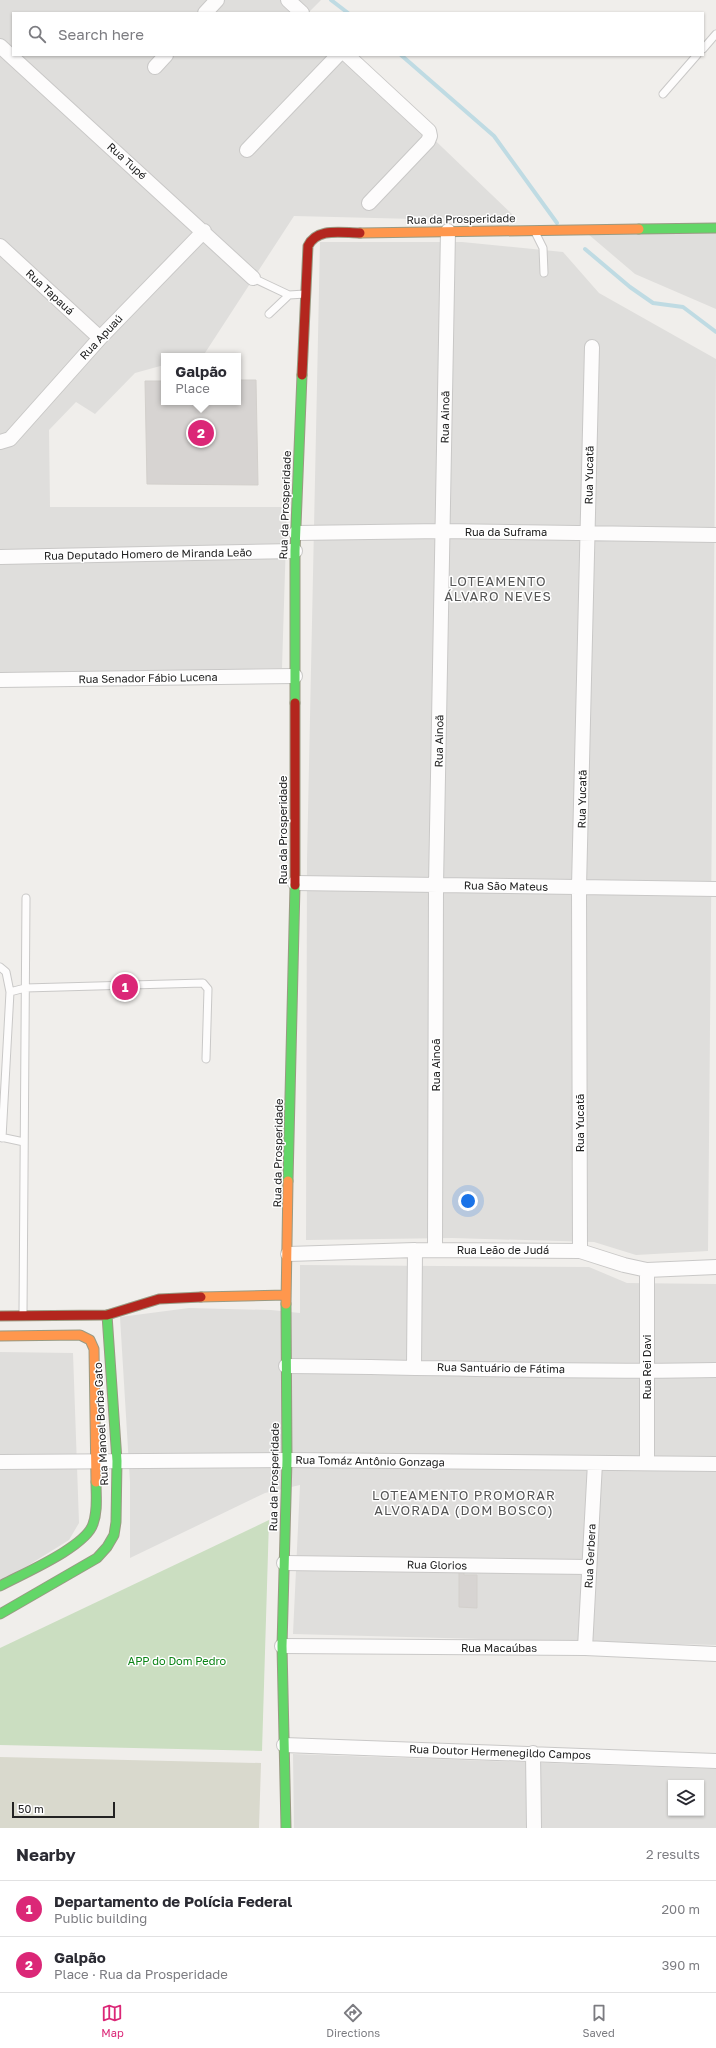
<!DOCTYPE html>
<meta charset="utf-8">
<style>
body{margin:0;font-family:"Golos Text",sans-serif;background:#f2f2f3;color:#2b2b33}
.controls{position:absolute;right:12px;bottom:12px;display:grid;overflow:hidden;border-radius:0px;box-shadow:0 1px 3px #0004}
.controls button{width:36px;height:36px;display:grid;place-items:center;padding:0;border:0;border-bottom:1px solid #e1e1e2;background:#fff;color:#2b2b33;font:20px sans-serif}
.scale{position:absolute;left:12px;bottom:10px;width:103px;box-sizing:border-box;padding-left:4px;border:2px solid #222;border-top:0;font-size:11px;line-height:14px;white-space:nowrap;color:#222;-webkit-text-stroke:3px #fff;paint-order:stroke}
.you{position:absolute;left:468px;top:1201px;width:14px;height:14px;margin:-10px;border:3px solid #fff;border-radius:50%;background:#1a73e8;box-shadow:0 0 0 6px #1a73e833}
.badge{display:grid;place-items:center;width:26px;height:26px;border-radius:50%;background:#db2777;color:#fff;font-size:13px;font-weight:700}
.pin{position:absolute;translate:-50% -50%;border:2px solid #fff;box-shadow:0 1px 4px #0006}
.popup{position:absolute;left:161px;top:353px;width:80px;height:52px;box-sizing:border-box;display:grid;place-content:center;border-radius:0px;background:#fff;filter:drop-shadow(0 1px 3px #0005);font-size:13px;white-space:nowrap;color:#7c7c81}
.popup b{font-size:15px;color:#2b2b33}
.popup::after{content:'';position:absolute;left:50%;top:100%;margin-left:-8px;border:8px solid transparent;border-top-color:#fff}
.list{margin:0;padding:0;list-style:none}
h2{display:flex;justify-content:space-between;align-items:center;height:52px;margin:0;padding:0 16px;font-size:17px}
h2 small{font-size:13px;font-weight:400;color:#7c7c81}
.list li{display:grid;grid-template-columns:26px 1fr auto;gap:12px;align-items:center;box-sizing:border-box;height:56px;padding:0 16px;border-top:1px solid #e1e1e2}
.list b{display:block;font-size:15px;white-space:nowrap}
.list p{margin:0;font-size:13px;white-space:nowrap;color:#7c7c81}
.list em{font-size:13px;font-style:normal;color:#7c7c81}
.icon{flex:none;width:22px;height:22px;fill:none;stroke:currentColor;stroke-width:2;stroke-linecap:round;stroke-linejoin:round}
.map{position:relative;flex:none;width:716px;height:1828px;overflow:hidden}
.search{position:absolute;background:#fff;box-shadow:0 1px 3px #0004;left:12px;right:12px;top:12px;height:44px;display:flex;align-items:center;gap:10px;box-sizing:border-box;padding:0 14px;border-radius:0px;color:#7c7c81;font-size:15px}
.sheet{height:164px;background:#fff}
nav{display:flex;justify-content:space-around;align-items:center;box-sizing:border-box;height:56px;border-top:1px solid #e1e1e2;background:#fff;font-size:11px;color:#7c7c81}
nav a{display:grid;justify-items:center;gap:2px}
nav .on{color:#db2777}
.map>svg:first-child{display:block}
.residential{fill:#dfdedc;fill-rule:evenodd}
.construction{fill:#d9d9cd}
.forest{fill:#cbdec1}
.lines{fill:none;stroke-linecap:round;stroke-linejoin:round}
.stream{stroke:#bfdbe3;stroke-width:4}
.building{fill:#d7d4d2;stroke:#d3d0cc}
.lane-casing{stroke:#c9c8c7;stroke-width:9}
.street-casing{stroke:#c9c8c7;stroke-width:16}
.fast-casing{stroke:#999a82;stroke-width:11}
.slow-casing{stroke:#999a82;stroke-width:11}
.jam-casing{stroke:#999a82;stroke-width:11}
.lane{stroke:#fdfcfc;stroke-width:7}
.street{stroke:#fdfcfc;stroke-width:14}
.fast{stroke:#63d668;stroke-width:9}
.slow{stroke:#ff974d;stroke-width:9}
.jam{stroke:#b3261e;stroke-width:9}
.labels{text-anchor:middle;stroke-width:3;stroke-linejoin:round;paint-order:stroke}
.street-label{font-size:11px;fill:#222;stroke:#fff}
.park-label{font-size:11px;fill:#0c8416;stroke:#fff}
.quarter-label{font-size:13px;letter-spacing:1px;fill:#555;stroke:#fff}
</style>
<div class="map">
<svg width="716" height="1828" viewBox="0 0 716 1828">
<rect width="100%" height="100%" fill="#f0eeeb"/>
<path class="residential" d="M0 0H321L308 13H13V55H346L515 217 415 219 294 216 203 356H164V365L135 373 95 414 76 402 49 430 50 507H287L282 668 0 676Z
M716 233V309L635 274 588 234Z
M320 242H462L563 252 599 293 716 359 708 1251 636 1255 594 1242 452 1238 306 1240 307 860Z
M300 1265 589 1267 627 1283 716 1284V1645L293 1634 300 1485 265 1493 130 1558V1482L120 1317 189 1308 271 1310 300 1313Z
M0 1352 73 1353 79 1523 69 1540 0 1583Z
M293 1754 716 1769V1828H294ZM671 1783H701V1813H671Z"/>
<path class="construction" d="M0 1757 261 1763 259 1828H0Z"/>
<path class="forest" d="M269 1520 262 1751 0 1745V1648Z"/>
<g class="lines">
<path class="stream" d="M331 0 348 13
M401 55 494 136 557 223
M585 249 630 287 653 303 683 307 716 332"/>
</g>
<path class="building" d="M238 380H256L258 485 147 484 145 381H164V402H238Z
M459 1572H464V1575H477V1608L459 1607Z"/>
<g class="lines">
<g class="lane-casing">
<path id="lane" d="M703 49 716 34
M663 94 697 55
M535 232 543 248 544 273
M253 278 289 295
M269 314 289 295 305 294
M0 967 6 972 10 992 2 1138
M10 992 25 988 203 983 208 989 206 1059
M0 1137 24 1142
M23 1314 26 898"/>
</g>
<g class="street-casing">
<path id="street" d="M288 0 302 13
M205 13 217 0
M0 46 253 278
M347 55 429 131 430 136 428 141 369 203
M155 67 166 55
M247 150 338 55
M0 246 100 338
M0 442 10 439 100 338 204 231
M296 533 443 531 716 535
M0 557 295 551
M0 680 295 676
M295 883 716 889
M435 1250 436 885 448 231
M580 1251 579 887 592 347
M288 1254 415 1250 580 1251 624 1265 647 1270 716 1267
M286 1366C430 1367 573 1373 716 1370
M414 1367 415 1250
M0 1462 287 1460 716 1464
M647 1463V1270
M284 1563 589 1567
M282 1646 585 1648 716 1654
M585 1648 595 1463
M284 1745 716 1761
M533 1753 534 1828"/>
</g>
<g class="fast-casing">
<path id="fast" d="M639 229 716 228
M295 703V551L302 375
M288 1181 295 885
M0 1586C22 1574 86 1547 93 1524 98 1511 96 1496 96 1482
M0 1614 97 1558 107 1547 114 1535 116 1522 117 1461 107 1315
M286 1828 282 1646 287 1460 286 1304"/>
</g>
<g class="slow-casing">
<path id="slow" d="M360 233 639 229
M201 1297 286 1295
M286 1304 288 1181
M0 1336 80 1335 90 1340 94 1349 96 1482"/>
</g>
<g class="jam-casing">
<path id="jam" d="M302 375 308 246C317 227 342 233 360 233
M295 885V703
M0 1316 107 1315 159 1299 201 1297"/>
</g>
<use href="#lane" class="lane"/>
<use href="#street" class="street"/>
<use href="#fast" class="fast"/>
<use href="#slow" class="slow"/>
<use href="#jam" class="jam"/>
</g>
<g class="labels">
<g class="street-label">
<text transform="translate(127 161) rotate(42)" y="4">Rua Tupé</text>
<text transform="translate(461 219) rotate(-1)" y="4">Rua da Prosperidade</text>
<text transform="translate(50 292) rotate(43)" y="4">Rua Tapauá</text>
<text transform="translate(101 337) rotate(-47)" y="4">Rua Apuaú</text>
<text transform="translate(445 417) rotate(-89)" y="4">Rua Ainoã</text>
<text transform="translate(589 475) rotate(-89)" y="4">Rua Yucatã</text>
<text transform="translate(285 505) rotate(-88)" y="4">Rua da Prosperidade</text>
<text x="506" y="536">Rua da Suframa</text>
<text transform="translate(148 554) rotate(-1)" y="4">Rua Deputado Homero de Miranda Leão</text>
<text transform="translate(148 678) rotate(-1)" y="4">Rua Senador Fábio Lucena</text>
<text transform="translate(439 741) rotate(-89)" y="4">Rua Ainoã</text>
<text transform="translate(582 799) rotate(-89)" y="4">Rua Yucatã</text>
<text transform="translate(283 830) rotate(-90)" y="4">Rua da Prosperidade</text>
<text transform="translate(506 886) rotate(1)" y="4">Rua São Mateus</text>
<text transform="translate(436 1065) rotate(-90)" y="4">Rua Ainoã</text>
<text transform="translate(580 1123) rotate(-90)" y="4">Rua Yucatã</text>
<text transform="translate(278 1153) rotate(-89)" y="4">Rua da Prosperidade</text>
<text x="503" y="1254">Rua Leão de Judá</text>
<text transform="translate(647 1367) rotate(-90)" y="4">Rua Rei Davi</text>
<text transform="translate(501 1368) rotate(1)" y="4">Rua Santuário de Fátima</text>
<text transform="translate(101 1424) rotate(-93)" y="4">Rua Manoel Borba Gato</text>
<text transform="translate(370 1461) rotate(1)" y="4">Rua Tomáz Antônio Gonzaga</text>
<text transform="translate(274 1477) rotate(-89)" y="4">Rua da Prosperidade</text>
<text transform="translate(590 1556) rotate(-87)" y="4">Rua Gerbera</text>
<text transform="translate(437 1565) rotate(1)" y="4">Rua Glorios</text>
<text x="499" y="1652">Rua Macaúbas</text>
<text transform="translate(500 1752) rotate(2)" y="4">Rua Doutor Hermenegildo Campos</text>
</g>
<g class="park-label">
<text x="177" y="1665">APP do Dom Pedro</text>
</g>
<g class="quarter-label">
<text x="498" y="586">LOTEAMENTO<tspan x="498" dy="15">ÁLVARO NEVES</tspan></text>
<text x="464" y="1500">LOTEAMENTO PROMORAR<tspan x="464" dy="15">ALVORADA (DOM BOSCO)</tspan></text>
</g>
</g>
</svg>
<div class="controls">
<button><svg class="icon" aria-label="layers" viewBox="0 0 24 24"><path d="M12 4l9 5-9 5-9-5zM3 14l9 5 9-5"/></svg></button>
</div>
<div class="scale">50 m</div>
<div class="you"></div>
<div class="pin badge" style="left:125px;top:987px">1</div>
<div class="pin badge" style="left:201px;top:433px">2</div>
<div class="popup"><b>Galpão</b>Place</div>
<div class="search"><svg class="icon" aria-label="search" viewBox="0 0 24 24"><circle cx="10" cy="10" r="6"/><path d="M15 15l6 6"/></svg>Search here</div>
</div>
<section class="sheet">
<h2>Nearby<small>2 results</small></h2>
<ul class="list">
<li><span class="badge">1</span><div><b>Departamento de Polícia Federal</b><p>Public building</p></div><em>200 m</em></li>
<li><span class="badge">2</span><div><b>Galpão</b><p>Place · Rua da Prosperidade</p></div><em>390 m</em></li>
</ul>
</section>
<nav>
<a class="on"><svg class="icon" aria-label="map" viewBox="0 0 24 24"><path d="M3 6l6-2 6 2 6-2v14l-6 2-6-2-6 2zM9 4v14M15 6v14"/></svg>Map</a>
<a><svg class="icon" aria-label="directions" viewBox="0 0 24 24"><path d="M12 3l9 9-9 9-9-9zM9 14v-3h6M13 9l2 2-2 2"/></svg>Directions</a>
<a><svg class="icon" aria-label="saved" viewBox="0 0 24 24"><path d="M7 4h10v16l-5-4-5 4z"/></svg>Saved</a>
</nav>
